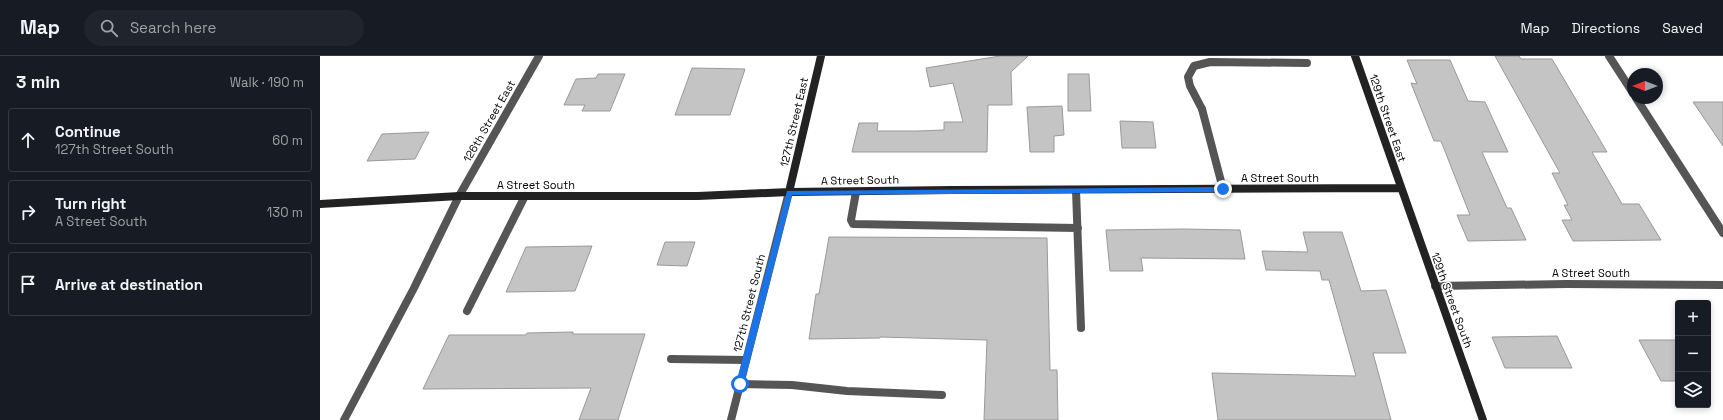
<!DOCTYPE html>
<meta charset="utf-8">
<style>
body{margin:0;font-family:"Space Grotesk",sans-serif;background:#20242c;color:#f1f3f6}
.controls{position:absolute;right:12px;bottom:12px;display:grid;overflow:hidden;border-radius:4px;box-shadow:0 2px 6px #0003}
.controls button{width:36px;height:36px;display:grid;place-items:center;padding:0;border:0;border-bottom:1px solid #363941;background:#171b24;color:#f1f3f6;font:20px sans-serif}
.compass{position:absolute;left:1307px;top:12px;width:36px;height:36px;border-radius:50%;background:#171b24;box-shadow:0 2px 6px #0003;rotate:270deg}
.stop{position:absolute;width:12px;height:12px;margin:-9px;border:3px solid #1a73e8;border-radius:50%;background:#fff}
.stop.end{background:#1a73e8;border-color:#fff;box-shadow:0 1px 4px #0008}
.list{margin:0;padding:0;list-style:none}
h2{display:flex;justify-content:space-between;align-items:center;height:52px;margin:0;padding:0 16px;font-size:17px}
h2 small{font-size:13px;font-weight:400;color:#9ea1a6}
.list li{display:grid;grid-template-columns:26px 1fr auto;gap:12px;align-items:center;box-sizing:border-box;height:64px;margin:0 8px 8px;padding:0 8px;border:1px solid #363941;border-radius:4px}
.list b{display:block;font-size:15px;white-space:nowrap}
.list p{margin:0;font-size:13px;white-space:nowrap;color:#9ea1a6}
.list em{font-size:13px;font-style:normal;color:#9ea1a6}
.icon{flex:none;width:22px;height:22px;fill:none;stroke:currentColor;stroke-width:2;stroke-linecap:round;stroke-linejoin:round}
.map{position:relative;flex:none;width:1403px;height:364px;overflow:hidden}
header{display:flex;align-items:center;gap:24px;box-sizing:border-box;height:56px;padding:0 20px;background:#171b24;border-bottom:1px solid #363941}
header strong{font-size:19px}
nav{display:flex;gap:22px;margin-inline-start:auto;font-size:14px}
.search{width:280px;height:36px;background:#20242c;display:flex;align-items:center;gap:10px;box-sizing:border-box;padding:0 14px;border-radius:22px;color:#9ea1a6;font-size:15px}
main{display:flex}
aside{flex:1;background:#171b24}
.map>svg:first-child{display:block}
.building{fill:#c4c4c4;stroke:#999}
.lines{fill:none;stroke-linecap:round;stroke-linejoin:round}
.lane{stroke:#555;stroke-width:8}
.street{stroke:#555;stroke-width:8}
.secondary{stroke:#222;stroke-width:8}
.route{fill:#1a73e8}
.labels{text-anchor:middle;stroke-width:3;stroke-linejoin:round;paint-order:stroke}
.street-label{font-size:11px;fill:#000;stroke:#fff}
</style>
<header>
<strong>Map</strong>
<div class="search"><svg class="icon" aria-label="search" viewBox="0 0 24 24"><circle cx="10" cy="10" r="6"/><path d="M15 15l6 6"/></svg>Search here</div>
<nav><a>Map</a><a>Directions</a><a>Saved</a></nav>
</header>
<main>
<aside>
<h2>3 min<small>Walk · 190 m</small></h2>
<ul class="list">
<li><svg class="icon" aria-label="ahead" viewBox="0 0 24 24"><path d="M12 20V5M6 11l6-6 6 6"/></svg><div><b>Continue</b><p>127th Street South</p></div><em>60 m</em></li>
<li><svg class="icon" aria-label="right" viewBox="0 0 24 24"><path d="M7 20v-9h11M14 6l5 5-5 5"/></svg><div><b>Turn right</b><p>A Street South</p></div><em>130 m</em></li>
<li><svg class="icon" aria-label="arrive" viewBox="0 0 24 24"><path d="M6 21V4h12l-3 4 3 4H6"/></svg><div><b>Arrive at destination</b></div></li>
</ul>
</aside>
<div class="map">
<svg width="1403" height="364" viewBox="0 0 1403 364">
<rect width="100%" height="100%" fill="#fff"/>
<path class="building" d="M680 0H708L691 16 692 49H668L667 96H532L539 67H558L557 75H597L624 74V66H643L633 27 610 31 606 12Z
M1175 0H1199L1201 3H1232L1287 96H1272L1302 148H1319L1341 184 1253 185 1242 164H1252L1244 149H1248L1232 117H1240Z
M1087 4H1130L1148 45 1165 46 1188 96H1162L1187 152H1191L1206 184 1148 185 1137 159H1150L1121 85H1114L1091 27 1097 28Z
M372 12 425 13 410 59H355Z
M278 18H305L290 55H262L265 49H244L256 23 276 22Z
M748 18H769L771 55H748Z
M1373 46H1403V90Z
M742 50 744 79 734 80V96H710L707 51Z
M800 65 833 66 836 92H802Z
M109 76 95 103 47 105 62 78Z
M862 173 920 174 925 203 821 202 823 215H790L786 174Z
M983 176H1022L1041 235 1066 234 1086 297H1053L1071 364H898L892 317 1036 320 1009 224H1002L1000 215 946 214 942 195 988 196Z
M509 181 727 182 730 314H737L738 364H664L667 284 560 281V282L489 283 496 238H499Z
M345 186H375L367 210 337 209Z
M272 190 255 235 186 236 206 191Z
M253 276V278H325L298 364H259L271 332 103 333 129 279H206L207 277Z
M1237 280 1252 312H1185L1172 281Z
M1319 284H1358V325H1341Z"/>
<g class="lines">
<path class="lane" d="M882 53 870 30 868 21 874 10 890 6 987 7
M756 134 761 272
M536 136 531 164 533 168 758 172
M147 255 205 140
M351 303 426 304
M420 328 472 329 527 335 622 339
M24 364 94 232 139 140"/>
<path class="street" d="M1289 0 1313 37
M1316 42 1403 177
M882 53 903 133
M139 140 219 0
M1115 230 1246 228 1403 229
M411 364 469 136"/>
<path class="secondary" d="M1035 0 1163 364
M469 136 501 0
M0 148 139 140H378L469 136 632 134 1080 132"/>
</g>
<path class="route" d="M903 131 906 133 903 136 472 139 424 328 420 332 416 328 467 135Z"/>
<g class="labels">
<g class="street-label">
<text transform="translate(1068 62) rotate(71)" y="4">129th Street East</text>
<text transform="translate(169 65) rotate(-60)" y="4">126th Street East</text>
<text transform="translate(474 66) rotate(-77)" y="4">127th Street East</text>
<text x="960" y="126">A Street South</text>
<text transform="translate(540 124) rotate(-1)" y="4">A Street South</text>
<text x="216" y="133">A Street South</text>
<text x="1271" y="221">A Street South</text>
<text transform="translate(1132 244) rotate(70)" y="4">129th Street South</text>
<text transform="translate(429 247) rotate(-76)" y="4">127th Street South</text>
</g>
</g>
</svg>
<div class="controls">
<button>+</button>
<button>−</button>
<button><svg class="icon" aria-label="layers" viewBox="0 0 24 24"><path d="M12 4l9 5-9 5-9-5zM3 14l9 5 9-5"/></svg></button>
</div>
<svg class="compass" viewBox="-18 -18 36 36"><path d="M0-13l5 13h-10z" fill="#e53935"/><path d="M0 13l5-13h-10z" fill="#9ea1a6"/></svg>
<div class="stop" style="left:420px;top:328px"></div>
<div class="stop end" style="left:903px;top:133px"></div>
</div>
</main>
